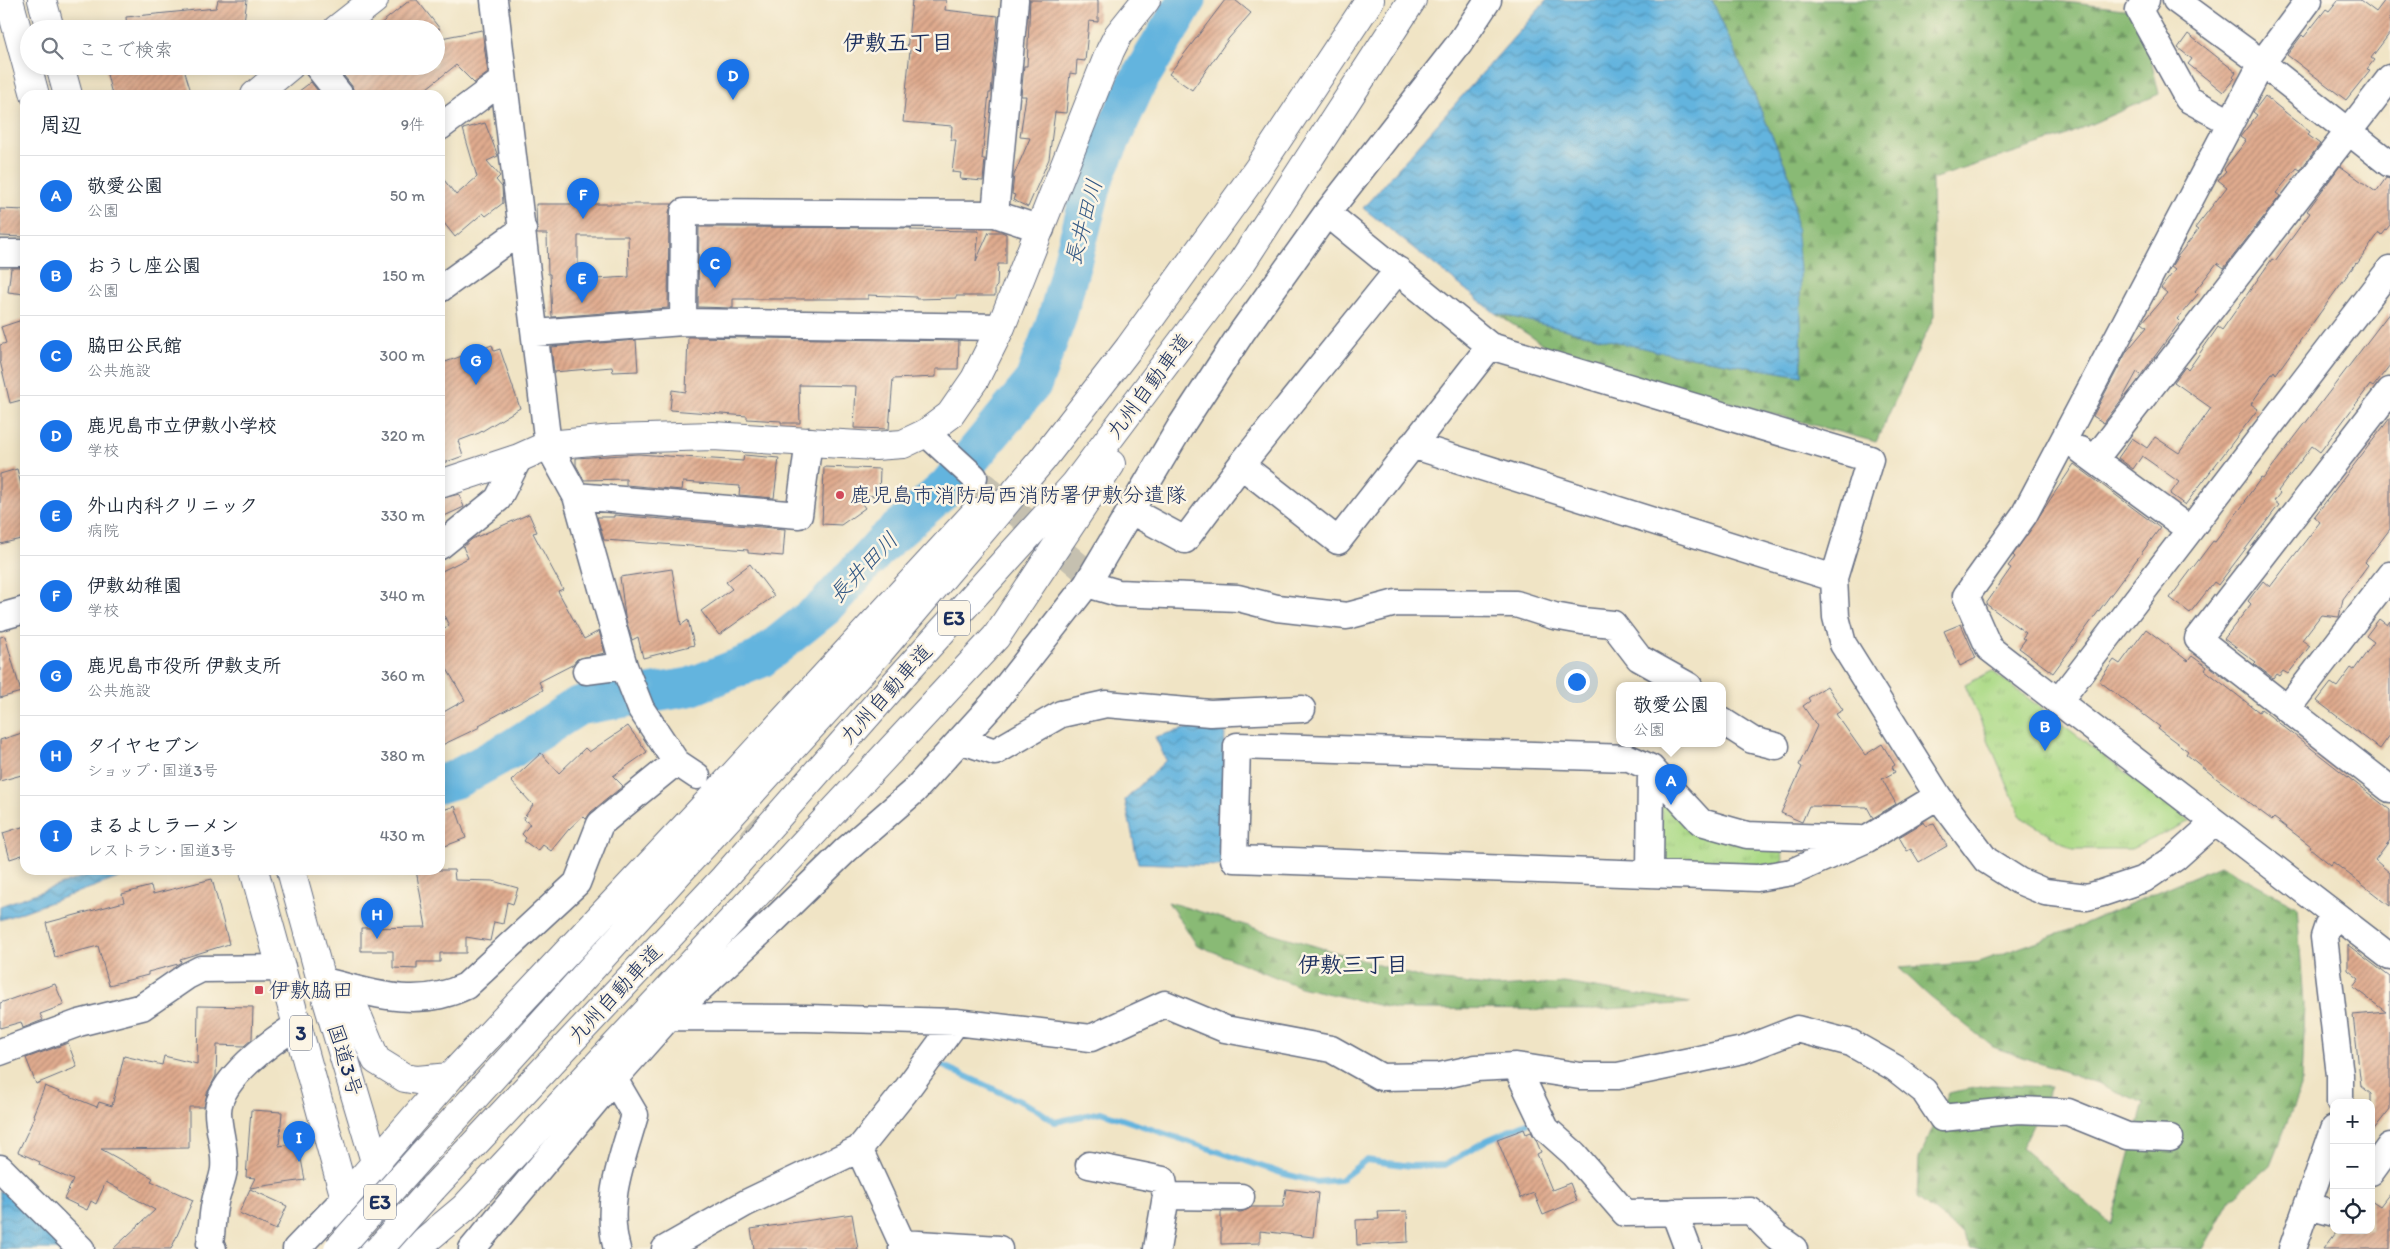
<!DOCTYPE html>
<html lang="ja">
<meta charset="utf-8">
<style>
body{margin:0;font-family:Itim,"Klee One",sans-serif;background:#f6f6f7;color:#1f2937}
.controls{position:absolute;right:15px;bottom:15px;display:grid;overflow:hidden;border-radius:10px;box-shadow:0 2px 12px #0003}
.controls button{width:45px;height:45px;display:grid;place-items:center;padding:0;border:0;border-bottom:1px solid #e0e1e3;background:#fff;color:#1f2937;font:25px sans-serif}
.you{position:absolute;left:1576px;top:681px;width:18px;height:18px;margin:-12px;border:4px solid #fff;border-radius:50%;background:#1a73e8;box-shadow:0 0 0 8px #1a73e833}
.badge{display:grid;place-items:center;width:32px;height:32px;border-radius:50%;background:#1a73e8;color:#fff;font-size:16px;font-weight:700}
.pin{position:absolute;translate:-50% -41px;filter:drop-shadow(0 1px 2px #0008)}
.pin::after{content:'';position:absolute;top:26px;width:18px;height:15px;background:inherit;clip-path:polygon(0 0,100% 0,50% 100%)}
.popup{position:absolute;left:1616px;top:682px;width:110px;height:65px;box-sizing:border-box;display:grid;place-content:center;border-radius:10px;background:#fff;filter:drop-shadow(0 1px 4px #0005);font-size:16px;white-space:nowrap;color:#747a83}
.popup b{font-size:19px;color:#1f2937}
.popup::after{content:'';position:absolute;left:50%;top:100%;margin-left:-10px;border:10px solid transparent;border-top-color:#fff}
.list{margin:0;padding:0;list-style:none}
h2{display:flex;justify-content:space-between;align-items:center;height:65px;margin:0;padding:0 20px;font-size:21px}
h2 small{font-size:16px;font-weight:400;color:#747a83}
.list li{display:grid;grid-template-columns:32px 1fr auto;gap:15px;align-items:center;box-sizing:border-box;height:80px;padding:0 20px;border-top:1px solid #e0e1e3}
.list b{display:block;font-size:19px;white-space:nowrap}
.list p{margin:0;font-size:16px;white-space:nowrap;color:#747a83}
.list em{font-size:16px;font-style:normal;color:#747a83}
.icon{flex:none;width:28px;height:28px;fill:none;stroke:currentColor;stroke-width:2;stroke-linecap:round;stroke-linejoin:round}
.map{position:relative;flex:none;width:2390px;height:1249px;overflow:hidden}
.search{position:absolute;background:#fff;box-shadow:0 2px 12px #0003;left:20px;top:20px;width:425px;height:55px;display:flex;align-items:center;gap:12px;box-sizing:border-box;padding:0 18px;border-radius:28px;color:#747a83;font-size:19px}
.panel{position:absolute;background:#fff;box-shadow:0 2px 12px #0003;left:20px;top:90px;width:425px;height:785px;border-radius:15px}
.map>svg:first-child{display:block}
.forest{fill:url(#forest-firs);stroke:#527469}
.park{fill:url(#park-tufts);stroke:#648472}
.water{fill:url(#water-waves);stroke:#3f729e}
.lines{fill:none;stroke-linecap:round;stroke-linejoin:round}
.stream{stroke:#63b4de;stroke-width:6}
.river{stroke:#63b4de;stroke-width:39}
.building{fill:url(#building-hatch);fill-rule:evenodd}
.minor-tunnel{stroke:#c5c0b0;stroke-width:26;stroke-dasharray:26 13;stroke-linecap:butt}
.minor-casing{stroke:#666e82;stroke-width:29}
.tertiary-casing{stroke:#666e82;stroke-width:30}
.trunk-casing{stroke:#666e82;stroke-width:30}
.motorway-casing{stroke:#666e82;stroke-width:30}
.minor{stroke:#fff;stroke-width:26}
.tertiary{stroke:#fff;stroke-width:28}
.trunk{stroke:#fff;stroke-width:28}
.motorway{stroke:#fff;stroke-width:28}
.motorway-bridge-casing{stroke:#666e82;stroke-width:30;stroke-linecap:butt}
.motorway-bridge{stroke:#fff;stroke-width:28}
.poi-dot{fill:#d1495b;stroke:#fcf5e5;stroke-width:2}
.labels{text-anchor:middle;stroke-width:5;stroke-linejoin:round;paint-order:stroke}
.shield{fill:#fcf5e5;stroke:#5e6a86;stroke-width:1}
.shield-label{font-size:20px;font-weight:bold;fill:#1b2f5e}
.street-label{font-size:21px;fill:#1b2f5e;stroke:#fcf5e5}
.poi-label{font-size:21px;fill:#1b2f5e;stroke:#fcf5e5;text-anchor:start}
.neighbourhood-label{font-size:22px;font-weight:bold;fill:#1b2f5e;stroke:#fcf5e5}
.water-label{font-size:22px;font-style:italic;fill:#315784;stroke:#fcf5e5}
</style>
<div class="map">
<svg width="2390" height="1249" viewBox="0 0 2390 1249">
<defs>
<pattern id="forest-firs" width="22" height="20" patternUnits="userSpaceOnUse" patternTransform="scale(1.25)"><rect width="22" height="20" fill="#89ba74"/><path d="M5 1l3.5 6h-7zM16 11l3.5 6h-7z" fill="#6f9862"/></pattern>
<pattern id="park-tufts" width="24" height="20" patternUnits="userSpaceOnUse" patternTransform="scale(1.25)"><rect width="24" height="20" fill="#acda87"/><path d="M3 7l-1-3M5 7V3M7 7l1-3M15 17l-1-3M17 17v-4M19 17l1-3" fill="none" stroke="#93bb77"/></pattern>
<pattern id="water-waves" width="16" height="10" patternUnits="userSpaceOnUse" patternTransform="scale(1.25)"><rect width="16" height="10" fill="#63b4de"/><path d="M0 5q4-4 8 0t8 0" fill="none" stroke="#5193b7"/></pattern>
<pattern id="building-hatch" width="6" height="6" patternUnits="userSpaceOnUse" patternTransform="scale(1.25)"><rect width="6" height="6" fill="#e0ab8e"/><path d="M-1 1l2-2M0 6l6-6M5 7l2-2" fill="none" stroke="#b58c77"/></pattern>
</defs>
<rect width="100%" height="100%" fill="#fcf5e5"/>
<filter id="ink" filterUnits="userSpaceOnUse"><feTurbulence type="fractalNoise" baseFrequency=".02" numOctaves="2"/><feDisplacementMap in="SourceGraphic" scale="10" xChannelSelector="R" yChannelSelector="G"/><feConvolveMatrix kernelMatrix="1 2 1 2 8 2 1 2 1" color-interpolation-filters="sRGB"/></filter>
<filter id="wash" filterUnits="userSpaceOnUse"><feTurbulence type="fractalNoise" baseFrequency=".0096" numOctaves="4" result="noise"/><feDisplacementMap in="SourceGraphic" scale="20" xChannelSelector="R" yChannelSelector="G"/><feGaussianBlur stdDeviation="1.12" result="paint"/><feColorMatrix in="noise" values="0 0 0 0 0 0 0 0 0 0 0 0 0 0 0 0 0 1.4 0 .05"/><feComposite in="paint" operator="in"/></filter>
<g filter="url(#wash)">
<rect width="100%" height="100%" fill="#f0e4c5"/>
<path class="forest" d="M1712 0H2048L2140 11 2159 94 2062 137 1932 179 1934 316 1876 442 1563 357 1495 313 1656 351 1802 376 1792 181Z
M2220 865 2297 906 2304 1004 2301 1087 2270 1165 2230 1200 2203 1249H1971L1961 1232 1917 1198 1919 1159 1948 1093 1991 1085 2051 1087 2022 1148 2111 1224 2144 1103 2097 1083 1993 1047 1929 996 1899 968 1979 962 2072 929Z
M1168 902 1425 979 1496 987 1564 983 1691 1003 1594 1010 1395 1009 1300 987 1197 945Z"/>
<path class="park" d="M1992 671 2190 821 2131 849H2073L2021 817 1965 685Z
M1663 783 1700 826 1782 843 1783 864 1757 868 1668 866 1659 857Z"/>
<path class="water" d="M1547 0H1712L1792 181 1800 270 1802 376 1656 351 1495 313 1363 208Z
M1188 728 1225 729 1221 866 1138 863 1125 800 1166 760 1155 737Z
M102 870H141L0 920V906Z
M0 1190 8 1196 67 1249H0Z"/>
<g class="lines">
<path class="stream" d="M939 1064 1035 1108 1055 1122 1101 1112 1281 1173 1316 1182 1340 1180 1366 1160 1411 1166 1445 1165 1487 1140 1527 1123"/>
<path class="river" d="M440 784 456 779 513 748 578 706 690 687 760 659 825 607 883 543 947 487 1033 383 1057 318 1096 173 1137 83 1187 0"/>
</g>
<g id="blocks">
<path class="building" d="M218 0H247L243 29H127L126 17 216 8Z
M410 0H417L440 29H374Z
M912 0H946L945 10 998 16 991 93H989L982 159H985L983 181 960 179 961 173 952 172 956 140H951L952 126 903 122 910 50H907Z
M1030 0H1098V22L1089 21 1085 61 1077 60 1076 74 1070 73 1066 113 1055 112 1049 159 1028 207 1013 200 1015 195 1012 194 1014 175 1030 138 1020 137 1026 96H1021L1024 66H1027Z
M1225 0H1235L1251 13 1229 38 1192 90 1169 74Z
M2338 0H2360L2376 12 2385 0H2390V33L2371 58 2374 60 2367 69 2370 70 2346 100 2287 55 2302 35 2304 37 2326 9 2329 11Z
M482 30 488 73 474 83 456 65 427 88 432 95H355L352 86 336 66H436V39Z
M2188 34 2236 72 2233 76 2235 78 2223 92 2188 64 2192 59 2178 48Z
M105 66H183L192 95H112Z
M311 82 321 95H294Z
M2265 96 2310 132 2308 135 2320 144 2300 170 2297 168 2276 193 2280 196 2224 268 2217 263 2195 291 2198 294 2177 319 2180 322 2141 375 2137 372 2122 399 2104 423 2093 416 2127 351 2147 327 2142 323 2167 293 2161 288 2175 270 2171 267 2177 257 2198 230 2195 228 2227 187 2218 180 2226 171 2224 169 2246 141 2240 137 2257 115 2253 112Z
M485 123 498 156 487 161 500 176 496 180 502 187 503 203 486 216 483 213 455 237 440 218V175L456 195 477 177 463 129Z
M2340 166 2376 192 2386 178 2390 179V225L2382 235 2379 233 2357 264 2356 263 2276 374 2274 371 2251 404 2258 409 2185 505 2170 494 2179 482 2142 456 2133 469 2118 458 2132 438 2147 448 2155 437 2179 453 2211 408 2174 382 2185 367 2188 370 2218 327 2222 330 2272 259 2275 261 2310 213 2307 211Z
M536 204H672L669 212 668 308 552 317 550 274H548L547 234H537ZM578 236H628L629 277 578 280Z
M0 209 25 210V237L0 236Z
M699 227 911 228V230L979 231 976 261 989 232H1002L1006 234V264H998L997 286 995 288V296H956V298L916 299V297L868 295V299H733V308L698 307Z
M11 268H25V294L8 292Z
M2390 312V365L2373 387 2370 385 2320 452 2312 446 2278 491 2280 493 2274 501 2279 505 2218 585 2214 582 2190 613 2170 598 2213 541 2215 542 2246 501 2245 500 2261 478 2263 479Z
M25 319V399L10 403 0 361V345L6 343 1 327Z
M688 337 959 341 958 369H936V377L893 379 889 429 854 428 856 386 799 385 800 423H781V421L747 419V416L670 410 672 390 686 392Z
M636 340 638 371 613 372 612 367 554 372 551 347Z
M492 345 494 351 500 349 520 408 479 433 458 441 463 456 444 463 440 452V364Z
M2390 418V529L2365 562 2368 565 2343 599 2339 617 2321 615 2302 640 2310 646 2288 674 2283 671 2279 676 2276 674 2273 678 2254 664 2256 662 2224 639 2251 604 2248 601 2263 581 2270 587 2320 522 2314 517Z
M638 454 743 461 744 455 779 458 774 498 739 495 740 486 683 482 682 490 626 485V479L584 480 576 465V458Z
M2074 464 2160 528 2053 673 2019 648 2025 640 2022 638 2026 633 1986 604 2011 568 2008 566 2015 557 2013 555Z
M824 467 880 469 879 496 856 495 865 508 841 525 822 524Z
M17 469 25 500V538L0 544V474Z
M459 494 464 507 440 518V499Z
M529 514 537 532 533 533 563 589 558 591 584 639 599 631 605 653 577 659 572 665 539 682 543 690 479 725 480 727 440 746V714L465 700 440 657V630L449 626 440 607V572L468 558 463 547 472 539Z
M614 515 785 529 783 556 748 553V550L604 540 597 517H614Z
M750 564 774 596 719 635 701 611 732 589 726 582Z
M672 569 681 625 688 620 694 645 643 658 638 637 632 640 625 616 620 577Z
M2379 619 2387 625 2390 621V735L2380 749 2317 701 2331 683 2337 687 2351 668 2354 670 2374 642 2366 636Z
M1961 624 1976 658 1960 666 1944 631Z
M2146 629 2188 661 2192 656 2207 667 2205 670 2259 712 2261 709 2390 810V840L2375 860 2390 873V906L2333 862 2331 865 2310 848 2311 846 2274 818 2272 820 2216 778 2186 754 2188 751 2158 729 2160 727 2099 681 2114 660 2120 664Z
M5 636 21 692 0 698V637Z
M1827 686 1843 710 1836 714 1865 755 1882 744 1895 765 1892 767 1895 772 1882 779 1896 804 1873 818 1867 807 1809 806 1802 822 1781 813 1802 767 1799 765 1817 726 1803 706 1810 701 1808 698Z
M628 726 647 752 613 776 623 786 591 812 586 819 583 816 569 829 551 851 543 845 538 851 524 841 526 838 522 834 530 824 523 819 533 805 511 781 541 753 559 773 585 748 589 752Z
M25 732V774L0 781V740Z
M455 806 466 838 440 848V811Z
M1924 822 1926 826 1934 824 1947 846 1919 862 1911 849 1907 851 1899 837Z
M25 826V854L10 859 3 833Z
M416 870H454L455 880 493 881 518 888 513 904 507 902 503 924 494 922 490 941 466 937V953H440V962H417V969L393 968V951H361V928L426 927Z
M212 879 229 944 180 959 181 962 178 964 148 972V975L109 985 98 946 55 957 46 923 124 902 122 894 151 886 153 894Z
M2348 945 2390 977V1109L2371 1133V1094L2361 1086 2353 1015 2386 1012 2353 987 2359 979 2348 970Z
M55 984 64 1005 40 1014 43 1020 23 1028 21 1022 0 1028V1003Z
M198 1006 253 1007 252 1039 244 1046 217 1045 216 1076 207 1093 204 1107H189V1148L101 1149 153 1178 151 1181 193 1200 171 1249H113L155 1210 106 1182 96 1204 91 1201 87 1210 64 1199 73 1180 39 1165 40 1162 18 1152 35 1116 33 1115 45 1086 97 1107 99 1102 112 1106 124 1056 162 1065 164 1056 197 1064Z
M68 1043 77 1067 36 1084 26 1058Z
M251 1110 282 1112 279 1146 298 1143 305 1180 250 1188 255 1178 246 1177Z
M1524 1129 1526 1134 1531 1132 1536 1140 1541 1152 1537 1154 1552 1190 1570 1183 1577 1201 1543 1215 1534 1193 1521 1198 1497 1139Z
M250 1189 287 1206 276 1230 239 1213Z
M1286 1189 1318 1193 1313 1237 1260 1231V1243L1221 1244V1212H1241L1252 1207H1283Z
M2390 1193V1249H2324L2338 1230H2371V1200L2380 1206Z
M1407 1211 1408 1242 1357 1245 1356 1220 1379 1219 1378 1212Z
M852 1214 858 1249H754L751 1229Z"/>
</g>
</g>
<g filter="url(#ink)">
<use href="#blocks" fill-opacity="0" stroke="#666e82" stroke-width="1"/>
<g class="lines">
<path class="minor-tunnel" d="M974 477 1091 576
M720 797 803 875"/>
<g class="minor-casing">
<path id="minor" d="M494 0 548 445 576 496 624 666 641 709 676 762 697 776
M2146 0 2139 10 2188 99 2230 122
M2176 0 2262 63 2390 164
M2309 0 2262 63 2024 515 1966 596 1989 648 2390 957
M317 66 340 95
M440 127 503 80
M1327 213 1490 346 1870 459 1834 578 1836 617 1843 644 1938 796 1986 860 2019 881 2045 892 2087 897 2102 893 2144 879 2175 858 2214 823
M995 214 1015 0
M0 253H25
M440 289 523 229
M683 322 684 212 995 214 1041 229
M535 333 683 322 1001 327
M2390 391 2198 639 2390 789
M926 433 974 477
M1412 445 1834 578
M2081 450 2190 530
M2095 459 2390 78
M1241 465 1338 541 1490 346
M576 496 799 515 809 441
M1131 511 1185 540 1241 465 1398 270
M440 546 498 499 519 458
M1087 584 1118 593 1238 598 1277 608 1347 616 1396 603 1516 604 1554 616 1582 621 1613 624 1639 658 1689 686
M0 617 25 610
M586 671 624 666
M2058 702 2390 269
M2287 709 2390 575
M1722 721 1752 740 1776 746
M960 740 995 752 1061 714 1106 704 1210 713 1302 709
M1651 768 1701 822 1747 835 1859 839
M1650 873 1651 768 1629 758 1237 746 1234 859 1757 878 1792 872 1867 839 1938 796
M2332 913 2324 937 2340 1075V1103
M321 980C371 993 417 1010 466 986L577 883 600 824 676 762
M669 1017 806 1018 956 1022 1091 1038 1165 1004 1225 1029 1331 1049 1381 1077 1440 1076 1476 1068 1516 1066 1580 1076H1618L1743 1050 1797 1029 1851 1043 1895 1068 1924 1091 1942 1118 2018 1110 2068 1112 2127 1136 2170 1138
M0 1052 79 1023 142 1007 187 976 201 969 282 968
M1516 1066 1546 1129 1574 1154 1625 1213 1751 1211 1776 1236 1794 1249
M859 1149 902 1243V1249
M1089 1165 1163 1180 1166 1196 1157 1249
M0 1168 81 1249
M2371 1172 2390 1146
M1166 1196 1241 1197
M2308 1206 2334 1213
M1674 1212 1688 1249
M902 1243 999 1249
M213 1249 210 1244C212 1230 212 1215 215 1202 217 1191 223 1180 224 1169 226 1149 218 1130 218 1112 218 1079 273 1040 298 1025
M296 1249 345 1198
M472 1249 614 1079
M617 1249C604 1202 622 1160 635 1115L614 1079 669 1017 774 920 846 850 914 791 992 705 1087 584 1182 424 1242 332 1327 213 1459 44 1488 0
M665 1249 746 1203 859 1149 904 1093 956 1022
M2292 1249 2334 1129"/>
</g>
<g class="tertiary-casing">
<path id="tertiary" d="M337 29 374 0
M255 95 290 66
M440 484 519 458 548 445 613 439 713 436 875 446 903 444 926 433 950 415 975 379 1001 327 1110 51 1118 35 1146 0"/>
</g>
<g class="trunk-casing">
<path id="trunk" d="M9 0 35 95
M42 0 50 29
M60 66 68 95
M254 870 345 1198 355 1249
M291 870 321 980 401 1249"/>
</g>
<g class="motorway-casing">
<path id="motorway" d="M321 980 349 1002 356 1012 376 1060 405 1078 417 1080 450 1077
M421 1156 881 650 1042 460 1129 348 1258 169 1370 0
M433 1188 724 878 907 670 1075 484 1242 262 1412 0
M345 1198 450 1077 729 780 976 512
M415 1249 464 1208 996 637 1111 464"/>
</g>
<use href="#minor" class="minor"/>
<use href="#tertiary" class="tertiary"/>
<use href="#trunk" class="trunk"/>
<use href="#motorway" class="motorway"/>
<g class="motorway-bridge-casing">
<path id="motorway-bridge" d="M338 1249 421 1156
M379 1249 433 1188"/>
</g>
<use href="#motorway-bridge" class="motorway-bridge"/>
</g>
</g>
<g class="poi-dot">
<circle cx="840" cy="495" r="5"/>
<rect x="254" y="985" width="10" height="10" rx="2.5"/>
</g>
<g class="labels">
<g class="shield">
<rect x="938" y="600.5" width="32" height="35" rx="4"/>
<rect x="290" y="1015.5" width="22" height="35" rx="4"/>
<rect x="364" y="1184.5" width="32" height="35" rx="4"/>
</g>
<g class="shield-label">
<text x="954" y="625">E3</text>
<text x="301" y="1040">3</text>
<text x="380" y="1209">E3</text>
</g>
<g class="street-label">
<text transform="translate(1149 386) rotate(-53)" y="7">九州自動車道</text>
<text transform="translate(886 694) rotate(-48)" y="7">九州自動車道</text>
<text transform="translate(615 994) rotate(-47)" y="7">九州自動車道</text>
<text transform="translate(345 1060) rotate(73)" y="7">国道3号</text>
</g>
<g class="poi-label">
<text x="850" y="502">鹿児島市消防局西消防署伊敷分遣隊</text>
<text x="269" y="997">伊敷脇田</text>
</g>
<g class="neighbourhood-label">
<text x="898" y="50">伊敷五丁目</text>
<text x="1353" y="972">伊敷三丁目</text>
</g>
<g class="water-label">
<text transform="translate(1083 222) rotate(-75)" y="8">長井田川</text>
<text transform="translate(863 567) rotate(-46)" y="8">長井田川</text>
</g>
</g>
</svg>
<div class="controls">
<button>+</button>
<button>−</button>
<button><svg class="icon" aria-label="locate" viewBox="0 0 24 24"><circle cx="12" cy="12" r="6"/><path d="M12 2v4M12 18v4M2 12h4M18 12h4"/></svg></button>
</div>
<div class="you"></div>
<div class="pin badge" style="left:1671px;top:805px">A</div>
<div class="popup"><b>敬愛公園</b>公園</div>
<div class="pin badge" style="left:2045px;top:751px">B</div>
<div class="pin badge" style="left:715px;top:288px">C</div>
<div class="pin badge" style="left:733px;top:100px">D</div>
<div class="pin badge" style="left:582px;top:303px">E</div>
<div class="pin badge" style="left:583px;top:219px">F</div>
<div class="pin badge" style="left:476px;top:385px">G</div>
<div class="pin badge" style="left:377px;top:939px">H</div>
<div class="pin badge" style="left:299px;top:1162px">I</div>
<div class="search"><svg class="icon" aria-label="search" viewBox="0 0 24 24"><circle cx="10" cy="10" r="6"/><path d="M15 15l6 6"/></svg>ここで検索</div>
<section class="panel">
<h2>周辺<small>9件</small></h2>
<ul class="list">
<li><span class="badge">A</span><div><b>敬愛公園</b><p>公園</p></div><em>50 m</em></li>
<li><span class="badge">B</span><div><b>おうし座公園</b><p>公園</p></div><em>150 m</em></li>
<li><span class="badge">C</span><div><b>脇田公民館</b><p>公共施設</p></div><em>300 m</em></li>
<li><span class="badge">D</span><div><b>鹿児島市立伊敷小学校</b><p>学校</p></div><em>320 m</em></li>
<li><span class="badge">E</span><div><b>外山内科クリニック</b><p>病院</p></div><em>330 m</em></li>
<li><span class="badge">F</span><div><b>伊敷幼稚園</b><p>学校</p></div><em>340 m</em></li>
<li><span class="badge">G</span><div><b>鹿児島市役所 伊敷支所</b><p>公共施設</p></div><em>360 m</em></li>
<li><span class="badge">H</span><div><b>タイヤセブン</b><p>ショップ · 国道3号</p></div><em>380 m</em></li>
<li><span class="badge">I</span><div><b>まるよしラーメン</b><p>レストラン · 国道3号</p></div><em>430 m</em></li>
</ul>
</section>
</div>
